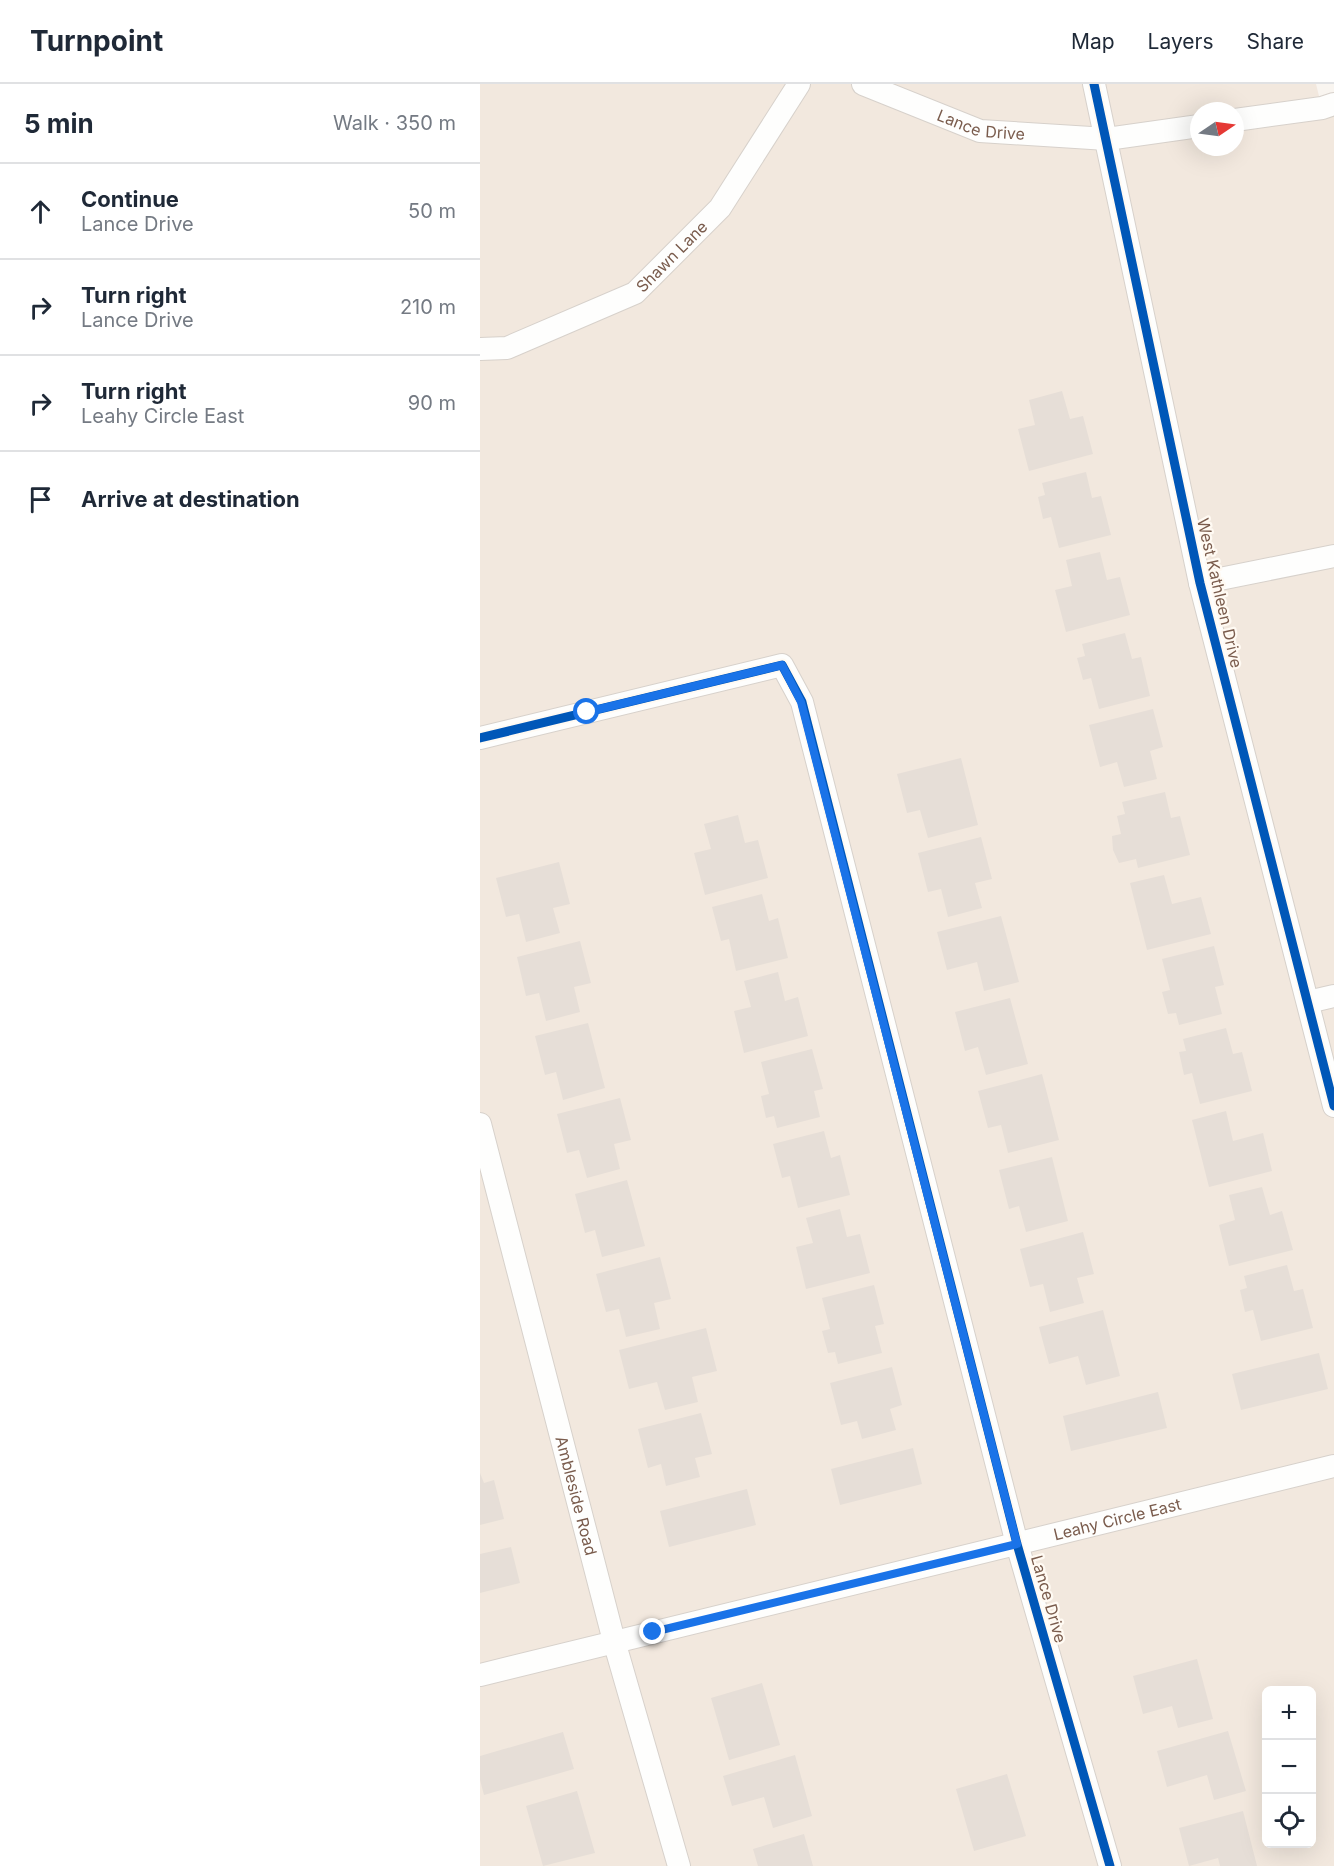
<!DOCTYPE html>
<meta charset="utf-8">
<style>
body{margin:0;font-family:Inter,sans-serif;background:#f6f6f7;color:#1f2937}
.controls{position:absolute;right:18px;bottom:18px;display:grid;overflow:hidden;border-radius:9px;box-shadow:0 6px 24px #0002}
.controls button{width:54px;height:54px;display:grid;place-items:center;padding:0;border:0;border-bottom:2px solid #e0e1e3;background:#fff;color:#1f2937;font:30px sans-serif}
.compass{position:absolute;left:710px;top:18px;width:54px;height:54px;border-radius:50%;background:#fff;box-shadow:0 6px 24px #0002;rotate:77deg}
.stop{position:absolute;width:18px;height:18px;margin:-14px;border:4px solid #1a73e8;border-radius:50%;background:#fff}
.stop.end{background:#1a73e8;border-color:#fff;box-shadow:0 2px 6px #0008}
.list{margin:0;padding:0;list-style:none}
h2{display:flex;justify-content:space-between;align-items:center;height:78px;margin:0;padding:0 24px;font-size:26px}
h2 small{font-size:20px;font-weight:400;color:#747a83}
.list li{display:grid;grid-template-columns:39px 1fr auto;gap:18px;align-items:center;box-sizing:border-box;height:96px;padding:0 24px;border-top:2px solid #e0e1e3}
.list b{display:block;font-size:22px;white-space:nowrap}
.list p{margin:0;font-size:20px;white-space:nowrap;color:#747a83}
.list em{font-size:20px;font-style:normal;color:#747a83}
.icon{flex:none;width:33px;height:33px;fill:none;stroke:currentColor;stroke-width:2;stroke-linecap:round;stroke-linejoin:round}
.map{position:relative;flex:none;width:854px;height:1782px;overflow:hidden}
header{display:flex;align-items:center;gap:36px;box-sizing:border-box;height:84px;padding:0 30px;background:#fff;border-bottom:2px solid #e0e1e3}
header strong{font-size:28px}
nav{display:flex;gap:33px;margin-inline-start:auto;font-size:21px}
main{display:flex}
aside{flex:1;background:#fff}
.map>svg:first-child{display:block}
.residential{fill:#f2e8de;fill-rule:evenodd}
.building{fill:#e6ded7}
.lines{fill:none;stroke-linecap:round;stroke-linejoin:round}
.minor-casing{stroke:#d7d1cb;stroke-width:24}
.minor{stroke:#fefefd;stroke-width:22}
.cycleway-casing{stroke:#fffaf3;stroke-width:13}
.cycleway{stroke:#0057b8;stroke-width:9}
.route{stroke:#1a73e8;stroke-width:8}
.labels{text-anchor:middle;stroke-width:4.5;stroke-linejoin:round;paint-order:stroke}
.street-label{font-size:16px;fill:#7a5c4d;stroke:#fffaf3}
</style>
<header>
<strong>Turnpoint</strong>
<nav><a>Map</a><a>Layers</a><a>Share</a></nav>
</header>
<main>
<aside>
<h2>5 min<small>Walk · 350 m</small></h2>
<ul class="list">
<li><svg class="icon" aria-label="ahead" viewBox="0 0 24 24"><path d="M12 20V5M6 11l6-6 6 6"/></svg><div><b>Continue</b><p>Lance Drive</p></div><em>50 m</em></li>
<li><svg class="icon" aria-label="right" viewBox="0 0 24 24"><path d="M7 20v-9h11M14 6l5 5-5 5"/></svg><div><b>Turn right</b><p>Lance Drive</p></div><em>210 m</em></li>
<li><svg class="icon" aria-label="right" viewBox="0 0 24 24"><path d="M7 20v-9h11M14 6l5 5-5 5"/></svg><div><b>Turn right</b><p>Leahy Circle East</p></div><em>90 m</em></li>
<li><svg class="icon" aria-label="arrive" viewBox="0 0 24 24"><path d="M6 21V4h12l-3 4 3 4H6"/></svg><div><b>Arrive at destination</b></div></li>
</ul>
</aside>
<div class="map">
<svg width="854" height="1782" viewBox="0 0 854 1782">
<rect width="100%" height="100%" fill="#f9f5f0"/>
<path class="residential" d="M0 0H836L842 24 854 20V1782H0ZM719 27H755V63H719ZM786 1606H832V1760H786Z"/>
<path class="building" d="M582 307 590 335 603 332 613 370 549 387 538 345 555 341 549 316Z
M606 388 612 414 621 412 631 451 579 464 571 433 563 435 558 413 565 411 562 399Z
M620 468 627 496 640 493 650 531 586 548 575 506 592 502 586 476Z
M645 549 652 575 661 573 670 612 619 625 611 594 603 596 597 574 605 572 602 560Z
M673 625 683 663 670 667 677 695 644 703 637 678 620 683 609 641Z
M481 674 498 741 448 754 440 726 427 729 417 690Z
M685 708 691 734 700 732 710 771 658 784 656 775 639 779 633 766 632 752 641 750 637 732 645 730 642 718Z
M258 731 265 759 278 756 288 794 225 811 214 769 231 765 224 740Z
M501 753 512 795 495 799 502 824 468 833 461 805 448 808 438 769Z
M79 778 90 820 73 824 80 849 46 858 39 830 26 833 16 794Z
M684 791 692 820 721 813 731 850 667 866 650 799Z
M282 810 289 837 298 834 308 874 256 887 249 855 241 857 232 823Z
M521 832 539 898 504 907 497 878 467 886 457 848Z
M100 857 111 899 94 903 100 928 66 937 59 909 46 912 37 873Z
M734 862 744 901 735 903 742 930 699 941 696 929 688 930 682 908 690 906 682 875Z
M298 888 305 917 318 913 328 952 264 969 254 927 271 923 264 897Z
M530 914 548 980 506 991 498 963 485 967 475 928Z
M108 939 125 1004 83 1016 76 988 65 991 55 952Z
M746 944 753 970 762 968 772 1007 720 1020 712 989 704 991 699 968 706 967 703 955Z
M332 965 343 1005 334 1007 340 1033 297 1044 294 1032 286 1034 281 1012 289 1010 281 978Z
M562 990 579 1056 528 1069 521 1041 508 1044 498 1007Z
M140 1014 151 1056 134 1060 140 1085 107 1094 99 1066 87 1069 77 1030Z
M746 1027 753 1057 783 1049 792 1087 729 1103 712 1036Z
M344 1047 351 1074 360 1071 370 1111 318 1124 310 1092 302 1094 293 1060Z
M572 1073 588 1137 546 1148 539 1122 529 1125 519 1086Z
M147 1096 165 1162 122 1173 115 1146 105 1149 95 1110Z
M782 1103 790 1131 802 1127 813 1166 749 1182 739 1141 755 1136 749 1111Z
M360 1125 367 1153 380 1150 390 1189 326 1205 316 1163 333 1159 326 1134Z
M603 1148 614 1190 597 1194 604 1219 570 1228 563 1200 550 1203 540 1165Z
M180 1173 191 1215 174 1219 180 1245 146 1253 139 1225 126 1228 116 1190Z
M807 1181 814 1207 823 1205 833 1244 781 1257 773 1226 765 1228 760 1206 767 1204 764 1192Z
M394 1201 404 1240 395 1242 402 1269 358 1280 355 1268 348 1269 342 1247 350 1245 342 1214Z
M623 1226 640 1292 606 1301 598 1272 569 1280 559 1243Z
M226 1244 237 1287 212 1293 218 1318 185 1326 177 1298 149 1305 139 1266Z
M839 1269 848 1305 761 1326 752 1290Z
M412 1283 422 1321 410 1325 416 1346 382 1355 377 1337 361 1341 350 1299Z
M678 1308 687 1344 591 1367 583 1332Z
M221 1329 232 1370 215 1374 220 1393 186 1402 181 1380 168 1384 158 1345Z
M433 1364 442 1400 360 1421 351 1385Z
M0 1389 4 1399 14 1396 24 1435 0 1441Z
M267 1405 276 1441 189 1463 180 1427Z
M31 1463 40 1499 0 1509V1470Z
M717 1575 733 1635 698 1644 692 1622 663 1630 653 1592Z
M282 1599 300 1661 249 1676 231 1614Z
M748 1647 766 1707 734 1716 727 1691 687 1703 677 1667Z
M83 1648 94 1685 4 1711 0 1696V1672Z
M315 1671 332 1732 293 1744 284 1713 252 1722 243 1692Z
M527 1690 546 1752 494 1767 476 1705Z
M97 1707 115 1769 63 1782 46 1722Z
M763 1727 777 1782H740L738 1774 709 1782 699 1744Z
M324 1750 333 1782H278L273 1765Z"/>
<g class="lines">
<g class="minor-casing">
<g id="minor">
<path id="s1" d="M383 0 500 47 627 55 719 42"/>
<path d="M614 0 720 499 854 1022"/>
<path d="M755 36 842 24 854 20"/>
<path id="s2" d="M0 265 27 264 155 209 240 124 319 0"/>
<path d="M720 499 854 472"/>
<path d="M0 654 302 581 322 618 537 1460 630 1782"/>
<path d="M828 918 854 912"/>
<path id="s3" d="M0 1040 134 1557 199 1782"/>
<path id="s4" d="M0 1591 854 1382"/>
</g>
</g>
<use href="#minor" class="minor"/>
<g class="cycleway-casing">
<path id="cycleway" d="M614 0 720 499 854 1022
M0 654 302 581 322 618 537 1460 630 1782"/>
</g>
<use href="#cycleway" class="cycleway"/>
</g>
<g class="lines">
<path class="route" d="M107 628 302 581 321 618 537 1460 173 1548"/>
</g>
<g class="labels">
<g class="street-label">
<text dy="6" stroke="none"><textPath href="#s1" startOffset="126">Lance Drive</textPath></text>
<text dy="6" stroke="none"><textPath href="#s2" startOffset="218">Shawn Lane</textPath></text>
<text transform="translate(740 509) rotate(77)" y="6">West Kathleen Drive</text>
<text dy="6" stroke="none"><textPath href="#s3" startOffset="384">Ambleside Road</textPath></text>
<text dy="6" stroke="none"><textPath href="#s4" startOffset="656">Leahy Circle East</textPath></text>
<text transform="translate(569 1515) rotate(74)" y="6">Lance Drive</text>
</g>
</g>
</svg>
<div class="controls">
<button>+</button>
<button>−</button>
<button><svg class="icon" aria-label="locate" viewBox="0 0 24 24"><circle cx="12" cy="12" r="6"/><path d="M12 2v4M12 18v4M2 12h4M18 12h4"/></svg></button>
</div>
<svg class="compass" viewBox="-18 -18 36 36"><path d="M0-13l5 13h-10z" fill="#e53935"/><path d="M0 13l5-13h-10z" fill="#747a83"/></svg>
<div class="stop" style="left:107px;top:628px"></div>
<div class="stop end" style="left:173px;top:1548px"></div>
</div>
</main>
